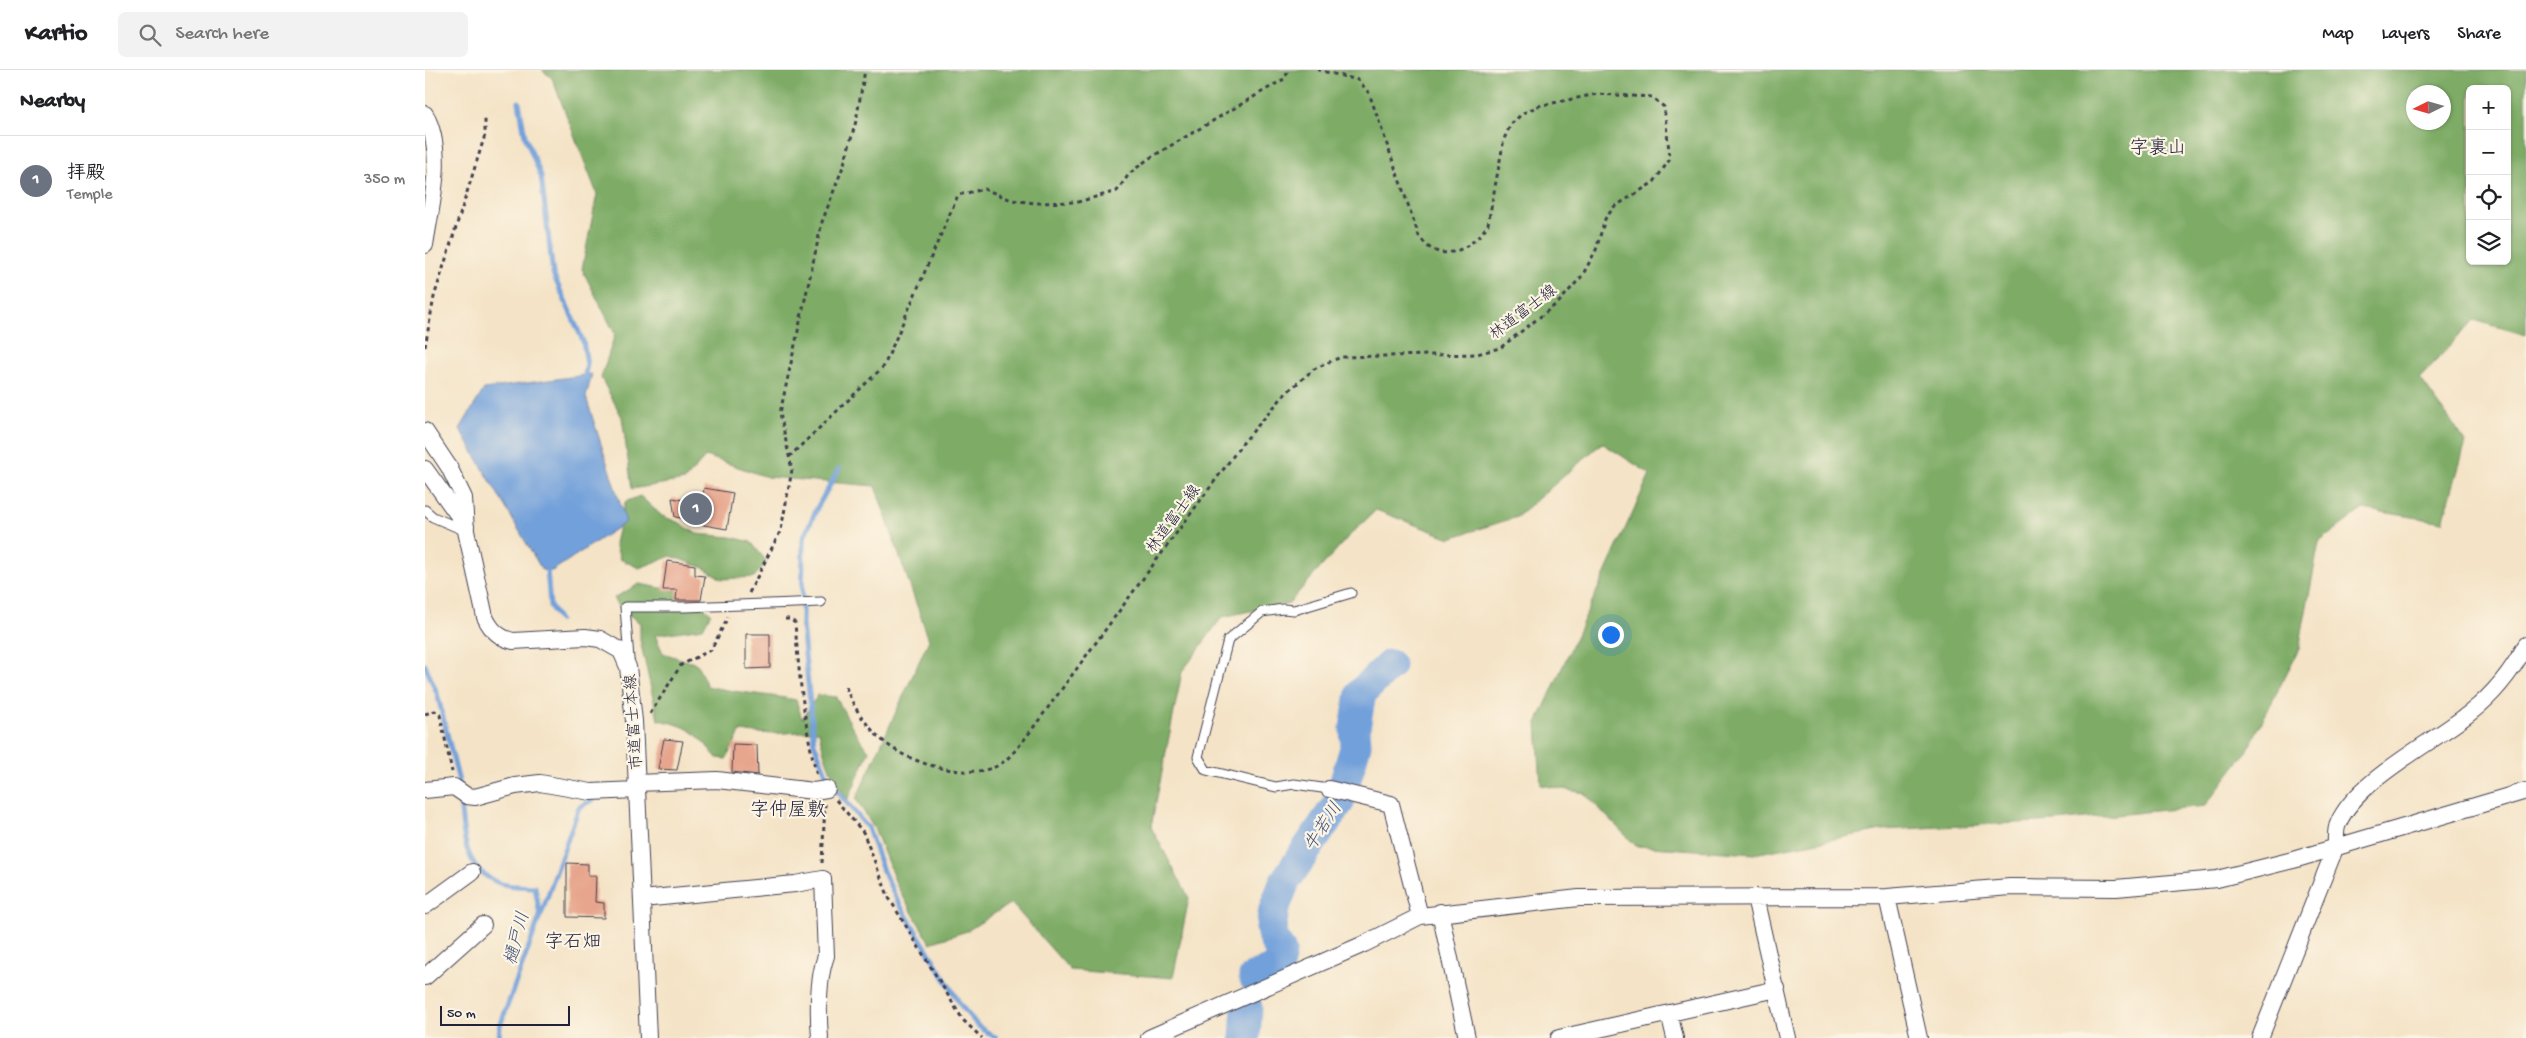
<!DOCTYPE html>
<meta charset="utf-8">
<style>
body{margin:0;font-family:"Gochi Hand","Klee One",sans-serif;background:#f2f2f2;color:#202124}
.controls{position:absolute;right:15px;top:15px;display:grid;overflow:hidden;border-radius:8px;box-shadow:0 1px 4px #0004}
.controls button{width:45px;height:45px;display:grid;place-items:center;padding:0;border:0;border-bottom:1px solid #e0e0e0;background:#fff;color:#202124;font:25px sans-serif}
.compass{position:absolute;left:1981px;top:15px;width:45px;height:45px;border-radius:50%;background:#fff;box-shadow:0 1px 4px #0004;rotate:265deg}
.scale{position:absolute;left:15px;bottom:12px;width:130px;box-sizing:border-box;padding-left:5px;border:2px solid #22223b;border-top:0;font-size:14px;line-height:18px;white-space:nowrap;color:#22223b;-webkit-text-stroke:4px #fcf5e5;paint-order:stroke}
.you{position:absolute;left:1185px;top:564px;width:18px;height:18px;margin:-12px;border:4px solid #fff;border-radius:50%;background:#1a73e8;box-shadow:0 0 0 8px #1a73e833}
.badge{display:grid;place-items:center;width:32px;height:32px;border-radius:50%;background:#c8321e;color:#fff;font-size:16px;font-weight:700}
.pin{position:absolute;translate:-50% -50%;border:2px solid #fff;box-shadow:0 1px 5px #0006}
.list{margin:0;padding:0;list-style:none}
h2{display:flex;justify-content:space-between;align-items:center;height:65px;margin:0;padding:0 20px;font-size:21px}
h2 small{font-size:16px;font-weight:400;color:#757577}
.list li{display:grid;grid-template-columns:32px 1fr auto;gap:15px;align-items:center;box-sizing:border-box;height:90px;padding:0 20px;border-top:1px solid #e0e0e0}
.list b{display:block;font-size:19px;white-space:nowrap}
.list p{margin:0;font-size:16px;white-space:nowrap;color:#757577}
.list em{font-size:16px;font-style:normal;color:#757577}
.icon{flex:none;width:28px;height:28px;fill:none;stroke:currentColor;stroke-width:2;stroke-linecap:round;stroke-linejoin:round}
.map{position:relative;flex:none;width:2101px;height:968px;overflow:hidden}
header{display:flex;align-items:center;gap:30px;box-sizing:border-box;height:70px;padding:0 25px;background:#fff;border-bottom:1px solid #e0e0e0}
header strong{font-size:24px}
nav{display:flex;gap:28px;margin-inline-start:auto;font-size:18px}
.search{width:350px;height:45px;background:#f2f2f2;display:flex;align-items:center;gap:12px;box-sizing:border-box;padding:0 18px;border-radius:8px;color:#757577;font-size:19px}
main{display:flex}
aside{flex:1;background:#fff}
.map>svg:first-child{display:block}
.forest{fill:#7eac66;stroke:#506750;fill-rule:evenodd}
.water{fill:#72a0da;stroke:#4a618a}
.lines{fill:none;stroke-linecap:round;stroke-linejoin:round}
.stream{stroke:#72a0da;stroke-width:5}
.river{stroke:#72a0da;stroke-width:31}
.building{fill:#e7a58d}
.lane-casing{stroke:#423f50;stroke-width:11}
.street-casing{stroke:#423f50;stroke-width:18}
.path{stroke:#423f50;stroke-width:3;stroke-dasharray:4 4;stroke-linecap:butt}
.lane{stroke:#fff;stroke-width:9}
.street{stroke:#fff;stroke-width:16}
.labels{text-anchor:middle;stroke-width:4.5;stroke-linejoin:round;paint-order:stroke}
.street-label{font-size:16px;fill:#22223b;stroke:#fcf5e5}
.water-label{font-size:18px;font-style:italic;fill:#42547b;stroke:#fcf5e5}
.quarter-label{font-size:19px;fill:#22223b;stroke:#fcf5e5}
</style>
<header>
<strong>Kartio</strong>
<div class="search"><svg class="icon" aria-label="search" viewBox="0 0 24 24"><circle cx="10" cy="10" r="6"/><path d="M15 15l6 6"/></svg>Search here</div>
<nav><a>Map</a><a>Layers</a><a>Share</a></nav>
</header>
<main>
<aside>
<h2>Nearby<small></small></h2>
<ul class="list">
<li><span class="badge" style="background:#6b7280">1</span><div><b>拝殿</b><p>Temple</p></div><em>350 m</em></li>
</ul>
</aside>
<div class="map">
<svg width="2101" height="968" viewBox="0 0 2101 968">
<rect width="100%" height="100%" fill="#fcf5e5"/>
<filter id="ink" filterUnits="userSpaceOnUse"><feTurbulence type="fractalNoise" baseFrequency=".02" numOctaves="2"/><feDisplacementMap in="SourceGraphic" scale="10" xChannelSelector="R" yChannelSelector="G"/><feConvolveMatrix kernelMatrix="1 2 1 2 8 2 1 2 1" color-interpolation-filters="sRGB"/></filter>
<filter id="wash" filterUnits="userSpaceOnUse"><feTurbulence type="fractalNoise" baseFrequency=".0096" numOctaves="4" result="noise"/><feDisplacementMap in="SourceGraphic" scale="20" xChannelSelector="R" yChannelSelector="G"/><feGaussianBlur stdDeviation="1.12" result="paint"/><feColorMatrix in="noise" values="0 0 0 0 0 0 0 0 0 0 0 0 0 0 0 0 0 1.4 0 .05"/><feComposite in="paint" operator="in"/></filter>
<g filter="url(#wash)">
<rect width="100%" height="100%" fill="#f4e3c6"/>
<path class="forest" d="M117 0H2101V265L2049 250 1995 308 2041 372 2018 452 1938 439 1894 472 1874 579 1822 681 1780 736 1631 751 1457 760 1329 784 1211 776 1159 723 1116 715 1112 653 1225 404 1177 373 1092 447 1025 468 951 440 922 468 864 533 797 547 757 602 726 757 764 828 748 908 645 900 586 833 542 861 505 873 472 816 450 760 431 729 504 570 450 416 342 407 281 386 260 410 207 419 197 347 176 308 190 264 157 199 172 124 127 8ZM2045 19H2082V191H2045ZM1988 22H2018V52H1988Z
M215 426 237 446 255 453 272 464 306 467 326 472 342 492 329 507 297 509 279 498 246 486 214 498 195 489 190 473 200 432Z
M214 514 259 522 286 543 278 558 230 565 238 583 272 594 282 616C311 623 341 624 371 630L377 649 393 625 411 627 430 662 444 681 423 730C408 711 398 685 394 661 367 662 342 666 316 661L301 689 292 688C271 663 266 656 233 650L215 570V553L196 539 189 528Z"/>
<path class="water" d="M167 304 161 327 201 452 127 501 117 500 35 359 59 319Z"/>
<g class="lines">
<path class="stream" d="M94 32 100 66 116 106 128 204 158 271 162 294 160 305
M414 399 392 438 378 469 377 554 389 673 404 711 443 758 458 801 472 830 537 937 553 956 571 968
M122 500 125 536 134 550
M0 595 12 623 35 716
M35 730C39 764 37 798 74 813 84 817 99 816 110 817L115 846 75 956 74 968
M116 845 154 737 167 730"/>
<path class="river" d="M829 907 853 897 856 882 848 868 846 858 849 839 860 811 914 732 931 675 930 658 936 623 965 595
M820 968 822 938"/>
</g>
<g id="blocks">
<path class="building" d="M279 418 308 423 302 459 273 454 274 451 250 447 247 428 277 433Z
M242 491 270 495V505L280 506 276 530H251L252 520H238Z
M321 564H345V598L321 599Z
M239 669 258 671 252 700 233 699Z
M308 674 332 675 333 705 307 702Z
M142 793 163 794V806H171L170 832 179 833V848L142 847Z"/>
</g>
</g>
<g filter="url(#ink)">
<use href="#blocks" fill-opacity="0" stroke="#423f50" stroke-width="1"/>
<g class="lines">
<g class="lane-casing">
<path id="lane" d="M0 440 8 447 41 461
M204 589 200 537H260L396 532
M904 719 869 714 851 717 781 700 773 687 803 570 837 542 858 539 869 540 926 523"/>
</g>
<g class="street-casing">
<path id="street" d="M0 44C21 83 6 134 0 175
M0 361 24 397 39 428 41 461 60 547C66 560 74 568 88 571L160 567 175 569 196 581 203 597 209 651 223 968
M0 399 41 456
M211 713 292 710 389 721 402 719
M904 719 966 734 995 846
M0 720 29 717 42 726 50 727 90 716 115 713 166 722 211 720
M1330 827 1362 968
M1462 827 1494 968
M217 829 370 814 398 809 401 886C392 911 393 942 395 968
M0 836 47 802
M1015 842 1042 968
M0 907 58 855
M1244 943 1250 968
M724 968 939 874 995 846 1154 828 1462 827 1585 817 1691 818 1792 809 1868 790 2101 721
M1134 968 1352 919
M1835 968 1911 776C1911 769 1910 760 1913 754 1930 711 2009 672 2046 642 2069 624 2087 601 2101 575"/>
</g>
<path class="path" d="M0 277 9 227 60 65V48
M364 387 459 296 533 125 559 119 587 130 611 133 653 132 692 121 704 104 723 89 859 9 864 0
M324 523 356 460 367 400 355 343 397 152 419 94 431 51 440 0
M360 549H365L370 553C374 605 379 655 392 706
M421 617C428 640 451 669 472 681 497 696 545 709 572 696 588 687 600 668 611 654L817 374 861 323 889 299 916 287 1052 284 1075 278 1134 232 1157 206 1171 180 1180 149 1189 137 1229 112 1245 89 1239 37 1227 27 1172 24 1113 36 1097 44 1086 54 1079 69 1063 154C1053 172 1026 192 1005 178 1001 175 997 170 994 166L944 23 933 10 893 0
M0 644 10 641 15 645 27 702
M225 644 256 595 286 580 303 547
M411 730 438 762 464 828 538 950 557 968
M397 793 400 734"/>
<use href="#lane" class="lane"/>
<use href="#street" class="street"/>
</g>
</g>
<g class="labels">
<g class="street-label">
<text transform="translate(1097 241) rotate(-37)" y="6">林道富士線</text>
<text transform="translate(747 448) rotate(-54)" y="6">林道富士線</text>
<text transform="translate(207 652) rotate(-94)" y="6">市道富士本線</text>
</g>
<g class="water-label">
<text transform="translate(897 756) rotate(-57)" y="6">牛若川</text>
<text transform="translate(91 868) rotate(-75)" y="6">樋戸川</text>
</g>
<g class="quarter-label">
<text x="1733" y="83">字裏山</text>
<text x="363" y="745">字仲屋敷</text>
<text x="148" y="877">字石畑</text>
</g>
</g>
</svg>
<div class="controls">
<button>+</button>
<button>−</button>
<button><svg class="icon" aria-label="locate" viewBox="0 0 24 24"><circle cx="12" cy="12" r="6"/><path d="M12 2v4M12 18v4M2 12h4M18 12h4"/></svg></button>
<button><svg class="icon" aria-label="layers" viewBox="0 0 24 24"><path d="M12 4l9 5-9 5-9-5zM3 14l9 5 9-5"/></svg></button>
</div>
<svg class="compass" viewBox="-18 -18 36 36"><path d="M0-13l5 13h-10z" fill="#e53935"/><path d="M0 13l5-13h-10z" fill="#757577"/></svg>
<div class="scale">50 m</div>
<div class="you"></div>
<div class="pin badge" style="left:271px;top:439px;background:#6b7280">1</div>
</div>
</main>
